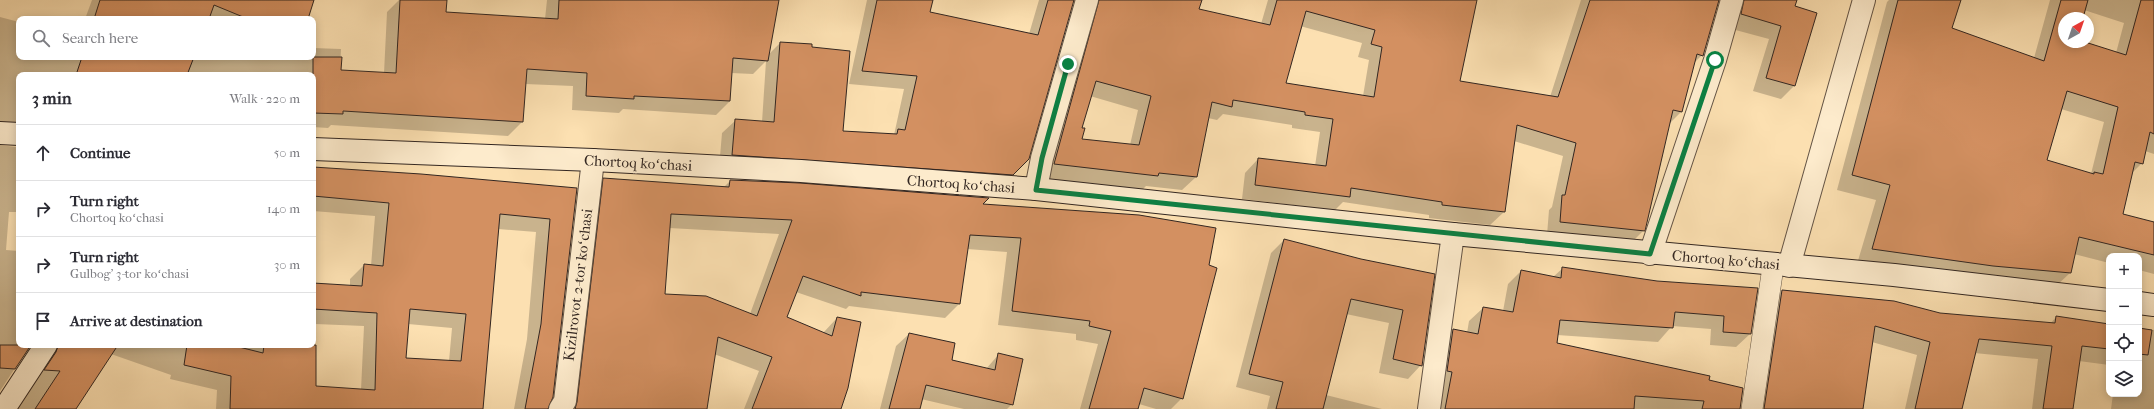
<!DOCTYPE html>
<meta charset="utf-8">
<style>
body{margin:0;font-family:"IM FELL French Canon",serif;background:#f7f7f7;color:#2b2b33}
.controls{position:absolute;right:12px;bottom:12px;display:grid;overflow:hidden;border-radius:8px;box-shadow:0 2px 10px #0003}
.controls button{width:36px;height:36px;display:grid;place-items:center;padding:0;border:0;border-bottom:1px solid #e1e1e2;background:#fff;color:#2b2b33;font:20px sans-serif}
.compass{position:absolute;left:2058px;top:12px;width:36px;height:36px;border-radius:50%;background:#fff;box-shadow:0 2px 10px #0003;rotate:40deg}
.stop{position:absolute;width:12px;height:12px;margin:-9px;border:3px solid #0b8043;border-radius:50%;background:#fff}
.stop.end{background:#0b8043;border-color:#fff;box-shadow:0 1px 4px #0008}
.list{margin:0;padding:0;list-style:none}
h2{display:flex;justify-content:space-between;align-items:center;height:52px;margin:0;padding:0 16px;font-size:17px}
h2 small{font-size:13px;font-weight:400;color:#7c7c81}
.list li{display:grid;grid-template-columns:26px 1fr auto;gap:12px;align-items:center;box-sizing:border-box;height:56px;padding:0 16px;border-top:1px solid #e1e1e2}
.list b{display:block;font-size:15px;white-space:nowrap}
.list p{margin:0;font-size:13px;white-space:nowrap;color:#7c7c81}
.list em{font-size:13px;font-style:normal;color:#7c7c81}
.icon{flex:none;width:22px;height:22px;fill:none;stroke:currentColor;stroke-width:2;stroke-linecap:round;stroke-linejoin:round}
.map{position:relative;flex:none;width:2154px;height:409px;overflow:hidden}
.search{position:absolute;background:#fff;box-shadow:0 2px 10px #0003;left:16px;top:16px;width:300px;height:44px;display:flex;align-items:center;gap:10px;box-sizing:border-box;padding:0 14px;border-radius:8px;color:#7c7c81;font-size:15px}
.panel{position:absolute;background:#fff;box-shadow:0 2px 10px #0003;left:16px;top:72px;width:300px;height:276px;border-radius:8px}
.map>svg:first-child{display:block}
.shadow{fill:#0003;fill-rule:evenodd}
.building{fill:#d39061;stroke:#322621;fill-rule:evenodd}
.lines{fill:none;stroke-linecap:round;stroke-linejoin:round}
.pedestrian-casing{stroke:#645445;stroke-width:22}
.minor-casing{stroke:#645445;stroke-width:24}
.secondary-casing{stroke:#322621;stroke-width:24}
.pedestrian{stroke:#fdebcc;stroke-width:21}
.minor{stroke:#fdebcc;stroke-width:22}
.secondary{stroke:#fdebcc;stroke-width:22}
.route{stroke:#0b8043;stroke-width:5}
.labels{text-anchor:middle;stroke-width:4;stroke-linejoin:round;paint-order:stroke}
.street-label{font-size:15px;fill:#322621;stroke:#fdebcc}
</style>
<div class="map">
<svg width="2154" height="409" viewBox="0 0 2154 409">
<rect width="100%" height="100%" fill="#fce0b1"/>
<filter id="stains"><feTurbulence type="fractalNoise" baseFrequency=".005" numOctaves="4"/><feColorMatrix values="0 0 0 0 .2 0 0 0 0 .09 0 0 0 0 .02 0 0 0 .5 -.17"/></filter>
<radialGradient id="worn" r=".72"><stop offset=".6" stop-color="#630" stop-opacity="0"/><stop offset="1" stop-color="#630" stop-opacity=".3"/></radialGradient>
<path class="shadow" d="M92 0H309L307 19H85Z
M399 0H426L445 13 545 19 547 0H778L769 54 780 43 811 48 842 132 894 135 904 89 849 84 867 0H931L929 13 1029 34 1039 0H1201L1198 10 1261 24 1268 0H1477L1459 82 1550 97 1581 0H1796L1794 7V86L1781 99 1753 91 1769 39 1728 28 1721 1H1719L1702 55 1693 64 1681 112 1668 125 1644 230 1630 244 1547 235 1549 210 1552 207 1563 156 1514 141 1504 212 1490 225 1429 218V215L1343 202 1335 210 1242 199 1245 173 1258 159 1315 166 1320 132 1292 128V125L1223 114 1217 120 1208 118 1196 177 1182 190 1146 186 1143 189 1041 178 1076 1 1072 2 1028 158 998 188 719 168 722 133 736 120 762 122 766 61 753 74 731 73 730 101 716 115 623 109 619 113 572 110 573 86 525 84 522 122 508 136 331 125 328 128 313 127V75H19V212H9L6 250 19 251V345H313V284L350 287V279L364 265 371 266 375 216 313 211V168L576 189 547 409H514L527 339 536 232 498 229 482 409H216L217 390 170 379 171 375 111 354 75 409H15L38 348 29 347 0 391V145L16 147 17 143 0 135V17L19 22V57H313V48L341 49 340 71 384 73 387 12ZM1300 26 1362 43 1358 57 1369 60 1363 96 1285 84ZM1090 96 1138 110 1130 145 1081 140V129ZM315 324 364 326 361 390 315 387ZM408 324 452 328 449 361 405 359Z
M1889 0H1950L1951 29 2034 58 2050 0H2154V154L2145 151 2142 163 2131 174 2122 215 2154 223V274L2139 270V256H2109V263L2074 254 2070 273 2054 288 1857 264 1876 200 1837 190 1887 2ZM2084 10 2124 23 2116 53 2082 42H2064V18H2082ZM2061 109 2104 122 2091 174 2045 160Z
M604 179 723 188 730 181 981 205 1139 216 1182 398 1171 409H1156L1139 404 1137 409H1080L1098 344 1076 340V334L998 325 1007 252 967 249 959 304 945 318 849 306 846 309 796 292 786 318 823 333 837 318 840 409H744L759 371 714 354 706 409H565L590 193ZM669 228 779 234 750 314 664 295Z
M1284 240 1361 260 1434 275 1421 365 1408 379 1379 373 1389 323 1346 314 1326 395 1382 409H1267L1270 396 1236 387 1271 253Z
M1563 268 1657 282 1757 289 1750 334 1736 347 1710 345 1711 329 1672 326 1658 342 1557 335 1556 344 1742 388 1740 409H1434L1439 344 1453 330 1467 333 1469 321 1483 308 1503 311 1508 284 1521 271 1553 277Z
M1782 291 1940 314 2050 324 2056 317 2109 324V365L2079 361 2072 409H2032L2038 359 1974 353 1962 409H1905L1917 355 1872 342 1862 409H1753L1768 305Z
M2139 328 2154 330V409H2111L2113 394H2139Z
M909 334 951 361 986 369 999 354 1012 404 1007 409H964L921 399 919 409H880L896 346Z"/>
<path class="building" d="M100 0H314L308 19H248L214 5 209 19H94Z
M400 0H447L446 12 558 19 559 0H779L768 61 733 58 730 101 634 96V99L586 96 587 73 527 69 523 122 343 111V114L313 113V57H342L341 70 396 73Z
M877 0H933L930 12 1038 35 1048 0H1074L1029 159 1013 175 732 155 735 119 774 122 780 42 812 44V47L850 51 843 131 897 134 898 129 905 130 917 76 862 71Z
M1099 0H1202L1199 9 1270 25 1277 0H1477L1460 81 1558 97 1590 0H1719L1703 56 1697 54 1682 112 1673 110 1645 231 1560 222 1562 195H1565L1576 143 1517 125 1505 212 1442 205V202L1351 188 1350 197 1255 185 1258 158 1326 166 1333 119 1305 115V112L1233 100 1232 107 1212 102 1197 177 1159 173 1158 176 1054 164ZM1306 11 1375 30 1371 44 1382 47 1374 97 1286 83ZM1096 81 1151 96 1139 145 1082 139 1085 128H1082Z
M1744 0H1797L1795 6 1817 13 1795 86 1766 78 1781 26 1741 14Z
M1898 0H1961L1952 28 2044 61 2061 0H2088L2083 18H2064V42H2085L2126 55 2141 0H2154V134L2150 132 2143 164 2135 162 2123 214 2154 222V255L2079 237 2071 273 1993 266 1872 249 1890 185 1852 175ZM2067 91 2118 107 2103 174 2094 172V174L2047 160Z
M82 57H194L187 75H76Z
M313 167 421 174 577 188 553 397 548 409H525L541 324 550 219 500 214 483 409H230L231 376 184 365 187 345H231L263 353 264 345H316V386L375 390 377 313 313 309V283L362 286 364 264 383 266 389 203 313 196ZM410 309 466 314 461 361 406 358Z
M603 178 729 187 730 180 800 183 989 198 983 204 1139 215 1216 228 1209 265 1217 268 1183 399 1144 388 1138 409H1089L1111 331 1089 326 1090 321 1012 311 1021 238 970 235 960 304 861 292V296L803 276 787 317 832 336 837 317 861 322 848 388 841 409H752L772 357 718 337 707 409H575L577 402ZM671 214 792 220 757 316 706 296 665 294Z
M1284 239 1361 259 1435 274 1422 366 1393 359 1403 310 1351 299 1323 409H1276L1283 382 1249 374Z
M1562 267 1657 281 1758 288 1751 334 1723 332 1724 316 1675 312 1673 328 1560 320 1557 343 1710 376 1709 380 1743 388 1740 409H1702L1704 401 1635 396 1634 409H1445L1452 372 1447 371 1453 329 1478 334 1483 307 1513 312 1521 270 1561 278Z
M1782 290 1894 301 1940 313 2055 323 2056 316 2109 324V349L2082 346 2073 409H2043L2052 346 1979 339 1962 409H1915L1930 342 1875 326 1863 409H1764Z
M2139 328 2152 330 2148 355 2139 354Z
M909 333 955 343 952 360 995 370 998 353 1023 359 1013 405 926 385 920 409H889Z
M0 345H31L15 369 0 368Z
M58 345H118L76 409H35L60 371 44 370 56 352Z"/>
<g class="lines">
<g class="pedestrian-casing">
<path id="pedestrian" d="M1752 409 1773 267"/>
</g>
<g class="minor-casing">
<path id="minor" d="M1036 189 1042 158 1087 0
M1650 254 1715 60 1732 0
M1789 266 1864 0
M560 409 565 401 593 160
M1429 409 1453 234"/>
</g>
<g class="secondary-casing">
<path id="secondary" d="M0 133 19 134
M313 149 593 160 801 171 1036 189 1453 234 1894 275 2109 300
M2139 303 2154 305
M4 409 46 345"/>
</g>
<use href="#pedestrian" class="pedestrian"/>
<use href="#minor" class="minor"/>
<use href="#secondary" class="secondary"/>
</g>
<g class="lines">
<path class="route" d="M1068 64 1042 158 1036 190 1650 254 1715 60"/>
</g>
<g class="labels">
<g class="street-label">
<text transform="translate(638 163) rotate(3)" y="5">Chortoq koʻchasi</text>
<text transform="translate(961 184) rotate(4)" y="5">Chortoq koʻchasi</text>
<text transform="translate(1726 260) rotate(5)" y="5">Chortoq koʻchasi</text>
<text transform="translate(578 285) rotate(-83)" y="5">Kizilrovot 2-tor koʻchasi</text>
</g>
</g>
<rect width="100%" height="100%" filter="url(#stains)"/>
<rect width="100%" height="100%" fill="url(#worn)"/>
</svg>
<div class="controls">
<button>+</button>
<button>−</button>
<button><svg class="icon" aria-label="locate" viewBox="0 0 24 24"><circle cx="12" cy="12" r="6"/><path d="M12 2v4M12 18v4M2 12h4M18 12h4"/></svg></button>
<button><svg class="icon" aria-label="layers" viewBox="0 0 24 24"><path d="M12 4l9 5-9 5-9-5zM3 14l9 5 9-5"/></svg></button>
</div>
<svg class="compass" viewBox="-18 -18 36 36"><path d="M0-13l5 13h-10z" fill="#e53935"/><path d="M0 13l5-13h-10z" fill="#7c7c81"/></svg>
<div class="stop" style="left:1715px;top:60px"></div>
<div class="stop end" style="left:1068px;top:64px"></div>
<div class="search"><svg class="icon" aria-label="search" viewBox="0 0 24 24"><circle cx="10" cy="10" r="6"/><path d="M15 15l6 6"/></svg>Search here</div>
<section class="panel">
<h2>3 min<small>Walk · 220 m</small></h2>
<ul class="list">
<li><svg class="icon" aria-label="ahead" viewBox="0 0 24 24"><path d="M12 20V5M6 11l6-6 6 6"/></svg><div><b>Continue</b></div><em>50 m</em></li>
<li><svg class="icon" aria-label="right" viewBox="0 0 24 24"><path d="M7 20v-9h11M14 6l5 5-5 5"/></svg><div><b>Turn right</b><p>Chortoq koʻchasi</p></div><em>140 m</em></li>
<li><svg class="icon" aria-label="right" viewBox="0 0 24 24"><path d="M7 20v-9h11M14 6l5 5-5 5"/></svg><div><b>Turn right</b><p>Gulbog' 3-tor koʻchasi</p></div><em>30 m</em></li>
<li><svg class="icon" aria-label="arrive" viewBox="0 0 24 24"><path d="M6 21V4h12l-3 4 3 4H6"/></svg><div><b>Arrive at destination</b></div></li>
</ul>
</section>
</div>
